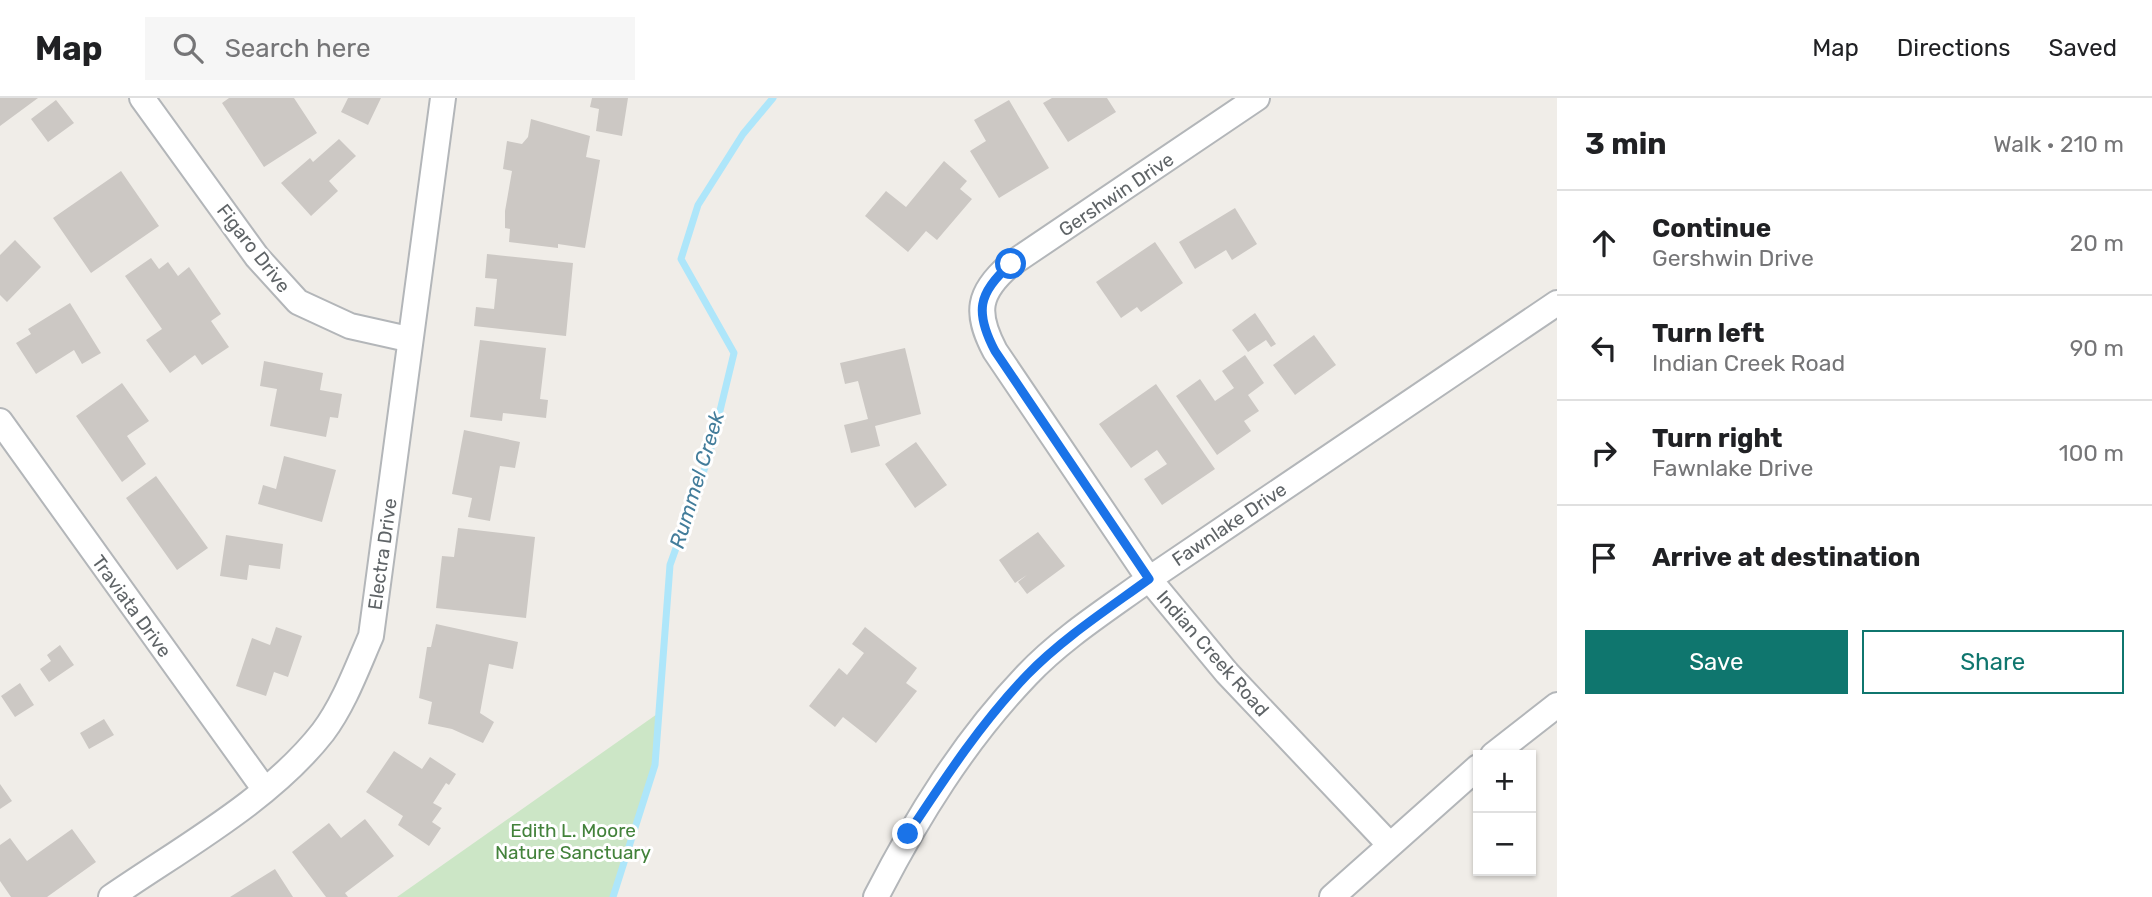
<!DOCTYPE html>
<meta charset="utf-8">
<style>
body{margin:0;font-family:Rubik,sans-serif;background:#f6f6f6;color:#202124}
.controls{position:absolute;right:21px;bottom:21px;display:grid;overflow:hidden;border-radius:0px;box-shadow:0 2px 5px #0004}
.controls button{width:63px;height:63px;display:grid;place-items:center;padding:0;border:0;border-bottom:2px solid #e0e0e0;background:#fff;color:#202124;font:35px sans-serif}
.stop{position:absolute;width:21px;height:21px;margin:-16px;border:5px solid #1a73e8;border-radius:50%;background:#fff}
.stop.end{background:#1a73e8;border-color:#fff;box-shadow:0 2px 7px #0008}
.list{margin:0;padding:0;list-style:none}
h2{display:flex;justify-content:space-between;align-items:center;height:91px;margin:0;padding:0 28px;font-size:30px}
h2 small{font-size:23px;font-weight:400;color:#757577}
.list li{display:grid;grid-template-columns:46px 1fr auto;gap:21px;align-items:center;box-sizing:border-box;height:105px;padding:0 28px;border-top:2px solid #e0e0e0}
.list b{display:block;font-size:26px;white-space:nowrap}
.list p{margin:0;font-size:23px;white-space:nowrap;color:#757577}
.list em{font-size:23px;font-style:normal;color:#757577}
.actions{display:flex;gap:14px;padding:21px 28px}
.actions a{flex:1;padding:16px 0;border:2px solid #0f766e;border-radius:0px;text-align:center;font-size:24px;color:#0f766e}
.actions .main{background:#0f766e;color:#fff}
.icon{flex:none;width:38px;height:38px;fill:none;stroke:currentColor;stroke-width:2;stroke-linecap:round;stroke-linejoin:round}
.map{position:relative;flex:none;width:1557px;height:799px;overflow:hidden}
header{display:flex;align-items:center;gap:42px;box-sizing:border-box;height:98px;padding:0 35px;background:#fff;border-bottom:2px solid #e0e0e0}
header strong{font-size:33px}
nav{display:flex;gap:38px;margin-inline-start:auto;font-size:24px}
.search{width:490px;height:63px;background:#f6f6f6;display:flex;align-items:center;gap:18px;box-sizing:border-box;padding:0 24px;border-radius:0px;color:#757577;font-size:26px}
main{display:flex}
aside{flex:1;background:#fff}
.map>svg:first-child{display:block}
.green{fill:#cce6c6}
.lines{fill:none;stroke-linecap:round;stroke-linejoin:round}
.stream{stroke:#aee6fa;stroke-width:7}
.building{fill:#ccc8c4}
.minor-casing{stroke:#b3b6b9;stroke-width:28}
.minor{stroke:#fff;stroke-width:24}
.route{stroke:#1a73e8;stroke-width:9}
.labels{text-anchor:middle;stroke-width:6;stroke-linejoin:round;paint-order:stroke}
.street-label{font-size:19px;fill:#5f6467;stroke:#fff}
.park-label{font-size:19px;fill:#43823b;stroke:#fff}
.water-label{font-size:21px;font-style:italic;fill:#437d9b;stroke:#fff}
</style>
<header>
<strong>Map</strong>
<div class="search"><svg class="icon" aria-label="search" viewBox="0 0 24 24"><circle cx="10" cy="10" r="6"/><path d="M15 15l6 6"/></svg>Search here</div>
<nav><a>Map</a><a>Directions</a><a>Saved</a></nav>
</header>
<main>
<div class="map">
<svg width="1557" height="799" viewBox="0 0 1557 799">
<rect width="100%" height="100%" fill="#f0ede8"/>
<path class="green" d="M660 614 655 667 613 799H397Z"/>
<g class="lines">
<path class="stream" d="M613 799 655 667 670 467 709 358 734 255 681 161 698 107 743 36 773 0"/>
</g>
<path class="building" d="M0 0H38L0 28Z
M229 0H294L317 35 264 69 222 5Z
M348 0H381L368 27 341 14Z
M592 0H628L622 38 596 33 599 11 590 9Z
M1052 0H1107L1116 14 1068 44 1043 5Z
M56 2 74 25 48 44 31 21Z
M1009 2 1049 70 999 100 970 53 986 43 974 22Z
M531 21 590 38 586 59 600 62 585 150 558 146V150L509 144 510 131 505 130V113L512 73 503 71 507 43 522 46 528 39Z
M339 41 356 58 329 83 338 93 311 118 281 85 310 60 313 64Z
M944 63 967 83 960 91 972 101 937 142 926 133 908 154 865 118 886 93 906 109Z
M121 73 159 128 91 175 53 120Z
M1235 110 1257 146 1232 162 1226 152 1195 171 1179 144Z
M15 142 41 169 7 204 0 197V157Z
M1155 144 1183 185 1141 214 1137 209 1121 220 1096 184Z
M487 156 573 165 566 238 474 228 476 209 494 211 497 181 485 180Z
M151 160 159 171 168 164 178 178 189 169 221 216 211 223 229 249 202 267 195 257 170 275 146 242 162 231 125 178Z
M70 205 101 255 82 266 74 252 36 276 16 245 31 236 28 231Z
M1255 215 1276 246 1271 249 1266 242 1248 254 1232 232Z
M1314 237 1336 267 1295 297 1273 267Z
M480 242 546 250 540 301 548 302 546 320 503 315 502 323 470 319Z
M905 250 921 316 875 328 880 348 851 355 844 327 868 321 858 283 845 286 840 265Z
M1245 257 1264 285 1248 297 1259 313 1244 323 1251 333 1217 357 1176 298 1200 281 1215 303 1234 290 1222 273Z
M264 263 323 275 320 292 342 296 338 320 330 319 326 339 270 328 277 291 260 288Z
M122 285 149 323 127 338 146 366 122 384 76 318Z
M1156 286 1215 371 1162 407 1144 381 1167 366 1157 352 1131 370 1099 326Z
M464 332 520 344 515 370 500 368 490 423 468 419 472 400 452 396Z
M916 344 947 387 915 410 885 366Z
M284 358 336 372 322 424 258 406 263 387 276 391Z
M156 378 208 450 177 472 126 400Z
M458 430 535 439 526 520 436 510 442 458 454 459Z
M1038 434 1065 468 1027 496 1018 484 1027 477 1015 485 999 462Z
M226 437 283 446 280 471 249 467 247 482 220 478Z
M436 526 518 544 513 571 489 566 480 615 494 624 483 645 452 631 428 626 432 604 419 600 427 549H431Z
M276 529 302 538 288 579 274 574 266 598 236 588 252 540 270 547Z
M865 529 917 570 906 585 917 593 876 645 843 619 835 629 809 608 839 570 847 577 864 555 852 546Z
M60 547 74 567 49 584 40 571 51 563 47 557Z
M20 585 34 607 15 619 1 598Z
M104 621 114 637 89 651 80 635Z
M394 653 422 671 430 659 456 676 449 687 446 685 433 705 442 710 432 724 441 730 429 748 398 727 403 718 366 694Z
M0 686 12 703 0 711Z
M365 721 394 758 345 795 348 799H326L292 754 329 725 341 740Z
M72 731 96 764 47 799H11L0 783V747L10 740 27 763Z
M275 771 293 799H230Z"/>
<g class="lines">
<g class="minor-casing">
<path id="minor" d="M142 0 257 159 298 204 350 228 408 241
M1257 0 1011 166C977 195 975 215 995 253L1149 481 1227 575 1389 746
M0 323 265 692
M1493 657 1557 607
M111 799C182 750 270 702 323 634 344 606 357 570 371 538L443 0
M876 799C917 719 964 643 1027 577 1062 540 1108 511 1149 481L1557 205
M1332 799 1478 669"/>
</g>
<use href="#minor" class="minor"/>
</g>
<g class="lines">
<path class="route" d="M908 736C945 680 981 625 1027 577 1063 540 1108 511 1149 481L995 253C975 215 977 195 1011 166"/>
</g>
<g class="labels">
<g class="street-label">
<text transform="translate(1116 96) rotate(-34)" y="7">Gershwin Drive</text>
<text transform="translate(254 150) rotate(52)" y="7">Figaro Drive</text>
<text transform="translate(1229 426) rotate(-34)" y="7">Fawnlake Drive</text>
<text transform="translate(382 456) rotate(-82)" y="7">Electra Drive</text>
<text transform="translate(132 508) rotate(54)" y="7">Traviata Drive</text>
<text transform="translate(1213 555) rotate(49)" y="7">Indian Creek Road</text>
</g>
<g class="park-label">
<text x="573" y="739">Edith L. Moore<tspan x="573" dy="22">Nature Sanctuary</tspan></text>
</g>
<g class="water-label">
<text transform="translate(697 382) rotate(-73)" y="7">Rummel Creek</text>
</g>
</g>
</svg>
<div class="controls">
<button>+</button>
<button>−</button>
</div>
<div class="stop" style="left:1011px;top:166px"></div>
<div class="stop end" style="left:908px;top:736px"></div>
</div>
<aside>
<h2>3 min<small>Walk · 210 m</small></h2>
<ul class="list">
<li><svg class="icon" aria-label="ahead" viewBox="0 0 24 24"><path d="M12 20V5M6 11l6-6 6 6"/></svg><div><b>Continue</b><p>Gershwin Drive</p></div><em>20 m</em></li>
<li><svg class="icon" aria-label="left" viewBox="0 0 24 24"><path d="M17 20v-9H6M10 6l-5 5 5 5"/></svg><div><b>Turn left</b><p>Indian Creek Road</p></div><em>90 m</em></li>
<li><svg class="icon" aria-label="right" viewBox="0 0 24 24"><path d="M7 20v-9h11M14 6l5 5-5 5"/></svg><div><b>Turn right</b><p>Fawnlake Drive</p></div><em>100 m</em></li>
<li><svg class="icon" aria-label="arrive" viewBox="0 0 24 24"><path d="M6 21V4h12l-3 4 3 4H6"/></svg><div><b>Arrive at destination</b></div></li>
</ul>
<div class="actions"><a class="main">Save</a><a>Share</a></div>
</aside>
</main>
